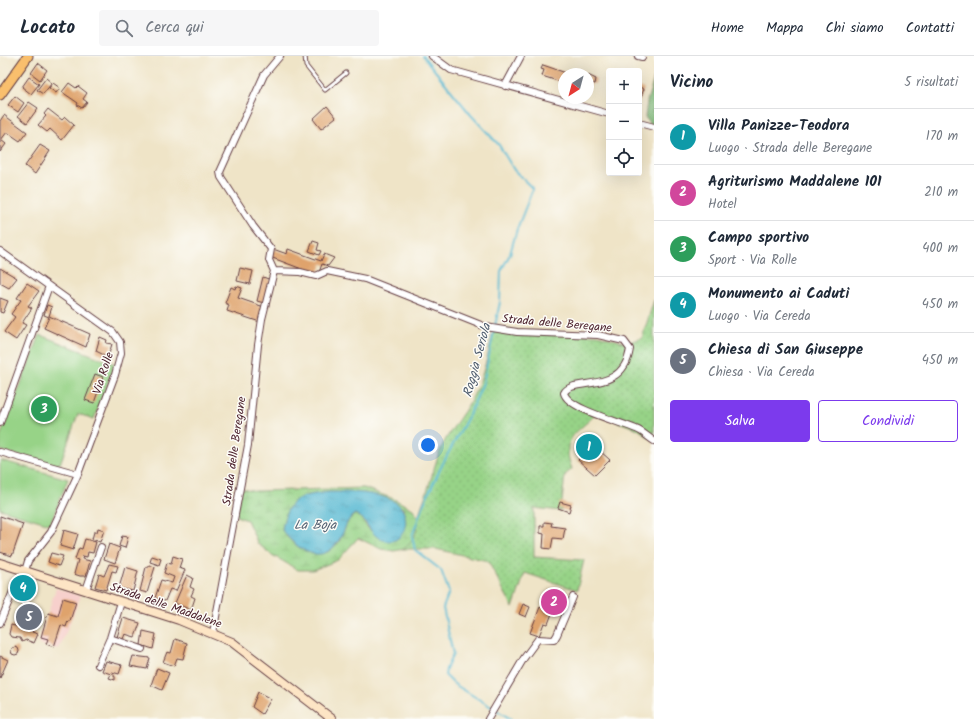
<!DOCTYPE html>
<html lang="it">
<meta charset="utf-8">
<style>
body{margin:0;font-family:Kalam,sans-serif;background:#f6f6f7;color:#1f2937}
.controls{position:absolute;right:12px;top:12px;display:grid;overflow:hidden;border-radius:4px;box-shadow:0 4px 16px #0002}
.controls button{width:36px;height:36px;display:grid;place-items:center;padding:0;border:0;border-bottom:1px solid #e0e1e3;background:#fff;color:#1f2937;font:20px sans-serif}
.compass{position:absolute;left:558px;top:12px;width:36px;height:36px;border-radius:50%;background:#fff;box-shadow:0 4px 16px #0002;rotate:216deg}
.you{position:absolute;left:428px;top:389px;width:14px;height:14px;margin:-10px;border:3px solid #fff;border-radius:50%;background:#1a73e8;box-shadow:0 0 0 6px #1a73e833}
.badge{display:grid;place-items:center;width:26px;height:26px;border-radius:50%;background:#7c3aed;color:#fff;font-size:13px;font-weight:700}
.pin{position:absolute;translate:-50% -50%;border:2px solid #fff;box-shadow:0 1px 4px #0006}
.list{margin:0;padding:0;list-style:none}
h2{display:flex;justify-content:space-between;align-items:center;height:52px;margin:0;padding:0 16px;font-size:17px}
h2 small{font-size:13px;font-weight:400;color:#747a83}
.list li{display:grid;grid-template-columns:26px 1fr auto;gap:12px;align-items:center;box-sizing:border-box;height:56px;padding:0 16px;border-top:1px solid #e0e1e3}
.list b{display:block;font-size:15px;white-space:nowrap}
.list p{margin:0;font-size:13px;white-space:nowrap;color:#747a83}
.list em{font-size:13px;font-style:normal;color:#747a83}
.actions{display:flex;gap:8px;padding:12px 16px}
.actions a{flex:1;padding:9px 0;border:1px solid #7c3aed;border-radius:4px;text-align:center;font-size:14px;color:#7c3aed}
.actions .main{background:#7c3aed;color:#fff}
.icon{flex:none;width:22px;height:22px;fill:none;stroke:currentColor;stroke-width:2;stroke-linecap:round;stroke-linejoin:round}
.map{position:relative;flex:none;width:654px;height:663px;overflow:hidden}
header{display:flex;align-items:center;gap:24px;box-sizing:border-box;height:56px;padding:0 20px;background:#fff;border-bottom:1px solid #e0e1e3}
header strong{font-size:19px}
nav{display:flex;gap:22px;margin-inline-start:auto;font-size:14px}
.search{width:280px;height:36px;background:#f6f6f7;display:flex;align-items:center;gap:10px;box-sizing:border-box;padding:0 14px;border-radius:4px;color:#747a83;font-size:15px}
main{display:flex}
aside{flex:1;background:#fff}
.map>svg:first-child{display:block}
.built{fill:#f7d0cc}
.green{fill:url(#green-dots);stroke:#707959}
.forest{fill:url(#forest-firs);stroke:#626a50}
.wetland{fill:url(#wetland-marsh);stroke:#707959;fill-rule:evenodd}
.pitch{fill:#97d387;stroke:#707959}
.water{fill:url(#water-ripples);stroke:#4f6c7e}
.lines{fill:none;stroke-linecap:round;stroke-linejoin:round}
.stream{stroke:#54b8d2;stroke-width:2}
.building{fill:#dfa36c}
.lane-casing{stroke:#633d42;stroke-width:5}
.street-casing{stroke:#633d42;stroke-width:8}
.secondary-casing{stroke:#633d42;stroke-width:10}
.primary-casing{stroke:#633d42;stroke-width:11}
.lane{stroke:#fff;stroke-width:3}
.street{stroke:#fff;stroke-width:6}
.secondary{stroke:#fde5c5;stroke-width:8}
.primary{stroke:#f9bf6d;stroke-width:9}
.labels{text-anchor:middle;stroke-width:3;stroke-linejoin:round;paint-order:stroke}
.street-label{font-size:12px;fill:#4a1f2b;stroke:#fdfcf7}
.water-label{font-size:13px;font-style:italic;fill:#4e5c6e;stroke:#fdfcf7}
</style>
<header>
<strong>Locato</strong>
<div class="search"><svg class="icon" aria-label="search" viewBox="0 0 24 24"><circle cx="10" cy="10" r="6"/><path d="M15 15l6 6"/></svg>Cerca qui</div>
<nav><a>Home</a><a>Mappa</a><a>Chi siamo</a><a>Contatti</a></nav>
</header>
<main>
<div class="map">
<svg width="654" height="663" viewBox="0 0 654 663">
<defs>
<pattern id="green-dots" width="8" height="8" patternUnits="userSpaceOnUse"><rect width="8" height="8" fill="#97d387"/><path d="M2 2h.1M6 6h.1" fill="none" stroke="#84b575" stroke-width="1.8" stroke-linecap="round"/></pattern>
<pattern id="forest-firs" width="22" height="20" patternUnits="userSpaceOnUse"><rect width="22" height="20" fill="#79b574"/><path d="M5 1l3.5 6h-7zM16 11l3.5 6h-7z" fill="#65935f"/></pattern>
<pattern id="wetland-marsh" width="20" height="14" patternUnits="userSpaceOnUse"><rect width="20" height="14" fill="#97d387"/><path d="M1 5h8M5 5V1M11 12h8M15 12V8" fill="none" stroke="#84b575"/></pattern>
<pattern id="water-ripples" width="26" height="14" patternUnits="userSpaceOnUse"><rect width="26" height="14" fill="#54b8d2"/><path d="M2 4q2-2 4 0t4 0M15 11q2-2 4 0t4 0" fill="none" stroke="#4895ab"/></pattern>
</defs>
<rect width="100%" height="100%" fill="#fdfcf7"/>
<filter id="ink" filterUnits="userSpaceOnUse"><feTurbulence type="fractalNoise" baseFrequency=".025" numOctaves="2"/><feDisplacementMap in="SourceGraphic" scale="8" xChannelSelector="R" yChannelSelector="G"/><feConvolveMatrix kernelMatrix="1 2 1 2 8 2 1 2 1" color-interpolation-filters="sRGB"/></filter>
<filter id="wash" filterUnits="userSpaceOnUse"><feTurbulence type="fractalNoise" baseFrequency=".012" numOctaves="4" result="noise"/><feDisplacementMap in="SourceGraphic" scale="16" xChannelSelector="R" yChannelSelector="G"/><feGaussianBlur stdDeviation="0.9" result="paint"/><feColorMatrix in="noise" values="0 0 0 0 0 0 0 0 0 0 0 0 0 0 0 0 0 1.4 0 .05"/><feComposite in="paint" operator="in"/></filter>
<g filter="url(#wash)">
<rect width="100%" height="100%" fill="#efe4c7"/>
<path class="built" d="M56 532 81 540 59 593 38 588Z"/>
<path class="green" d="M654 244V385L638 373 596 358C576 378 560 382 572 413L565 419 561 455 534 452V501L584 504 577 534 525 517 513 552 488 505 436 493H404C417 481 416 465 422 449 429 432 433 414 439 397 447 377 462 361 472 342 484 321 488 296 494 273L598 279 627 287 642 282Z"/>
<path class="forest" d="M654 22V71L651 70 645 61 647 45Z"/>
<path class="wetland" d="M241 432 257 435 364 432 394 443 413 453 418 461 416 476 411 486 404 493 394 495 381 493 358 482 338 504 313 514H298L272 499 258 488 247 464 236 460ZM329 436C356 437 382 436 404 453L380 482 368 472 359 460 355 458 348 465 339 486 328 496C304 496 297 494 282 474 287 442 300 440 329 436Z"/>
<path class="pitch" d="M40 279 115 308 94 363 78 358 60 408H57L55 411 0 394V381Z
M0 404 68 423 50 468 0 453Z"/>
<path class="water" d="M329 436C351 436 375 435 395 446 413 457 407 488 386 485 370 482 368 463 355 458 346 463 345 476 339 484 322 512 296 493 282 474 287 441 299 440 329 436Z"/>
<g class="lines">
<path class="stream" d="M423 0 471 59 499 89 514 114 532 132V135L517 173 510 198 501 215 500 246 483 327 469 359 444 405 424 447 412 480 415 494 441 514 449 536 443 552 453 598 446 613 445 619 454 628 511 663"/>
</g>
<g id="blocks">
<path class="building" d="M38 7 47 14 40 24 31 17Z
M543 9 569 18H564V27L542 20 544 14 541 13Z
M588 19 596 23 595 28 591 27 589 33 588 30 590 22H588Z
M29 21 39 28 31 38 22 31Z
M46 22 52 27 43 38 37 34Z
M53 27 60 32 56 37 49 32Z
M69 27 76 32 78 30 87 37 83 43 87 46 82 52 77 49 78 47 62 36Z
M639 31 644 33 639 46Z
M15 40 24 47 18 56 8 49Z
M29 46 38 52 27 67 18 60Z
M327 50 336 61 321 73 313 63Z
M48 53 62 64 65 61 74 69 62 84 50 73 47 76 38 69 46 60 44 58Z
M4 59 27 76 20 85 7 76 1 84 6 88 0 96V65Z
M40 89 50 95 35 118 25 110Z
M313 185 319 187 317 194 321 195 319 199 309 195Z
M273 193 287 198 288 193 321 205 324 198 334 202 328 210 322 208 318 219 270 201Z
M0 212 17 222 9 232 0 227Z
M240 212 253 215 250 228 237 225Z
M263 221 271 224 264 247 257 245Z
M27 227 39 235 28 250 32 252 22 267 26 269 16 284 4 276 15 261 11 258 21 244 17 242Z
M236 230 242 232 238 242 264 251 260 266 227 255 229 249 225 247 231 231 235 233Z
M0 242 8 245 3 257 0 256Z
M47 249 52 251 49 260 90 278 86 291 44 272 49 261 44 259Z
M100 281 107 284 106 287 112 288 108 301 96 295Z
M95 318 103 321 94 347 85 344Z
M589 385 610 404 595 419 578 404 580 402 576 398Z
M560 446 571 449 569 456 558 452Z
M0 460 23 468 12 500 0 496Z
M544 466 552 467 551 470 565 472 563 483 553 482 551 493 543 492 544 478 540 477V470H544Z
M98 472 104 474 100 486 92 483 94 476H97Z
M64 474 78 478 73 494 60 490Z
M122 480 128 481 125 492 119 490Z
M85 483 96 486 93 497 88 496 87 501 83 500 82 503 90 505 86 520H80L74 518 78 504 75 503 79 492 82 493Z
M109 488 120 492 115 507 104 503Z
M51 497 63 500 59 510 48 506Z
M152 500 161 503 159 509 150 506Z
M173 500 182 503 179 512 185 514 176 535 170 533 165 545 155 542 161 524 172 527 174 521 164 517 167 507 171 508Z
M109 508 118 510 116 516 112 515 106 534 95 531 99 518 104 520Z
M149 509 155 511 147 537 140 535 146 511H148Z
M125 511 138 515 133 535 119 532Z
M187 519 193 522 190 531 194 533 191 540 195 542 191 554 175 547Z
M549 534 559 537 558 542 561 543 560 545 557 544 548 568 544 567 539 580 530 577 540 551 543 552Z
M63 542 76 546 70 565H68L66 571 61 569 54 591 46 588 48 583 41 581 48 557 58 560Z
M523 548 530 551 526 561 519 558Z
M25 549 39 554 32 576 38 578 34 587 26 584 22 586 20 582 11 581 9 578 11 569 19 571Z
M123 562 140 567 135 581 125 578 123 583 117 581Z
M143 575 156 578 153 593 141 589Z
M175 583 187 587 183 603 177 602 174 610 163 606 167 596 171 597Z
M11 595a4 4 0 1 1 8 0a4 4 0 1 1-8 0Z
M0 600 8 604 0 622Z
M133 600 150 602 147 613 130 610Z
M106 605 122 609 119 618 112 616 115 621V624L109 622 111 618 102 615Z
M157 612 169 617 162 634 151 629Z
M258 636 271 643 262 658 252 651Z"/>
</g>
</g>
<g filter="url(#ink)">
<use href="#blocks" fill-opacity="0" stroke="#633d42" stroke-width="1"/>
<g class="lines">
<g class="lane-casing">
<path id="lane" d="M305 0 306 10 325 34 346 17"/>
</g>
<g class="street-casing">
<path id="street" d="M432 0 451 14 609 58
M638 0 642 1
M505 30 521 0
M639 67 654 71
M0 195 113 276 120 286 121 297 115 319 78 418 51 476 28 505 25 515 16 528 0 567
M274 215 300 216 316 220 327 215 365 223 486 271 517 276 598 279 624 285 630 293C623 340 572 320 564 337 568 353 621 366 636 373 642 375 648 381 654 385
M0 367 49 230
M0 396 78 418
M86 534 101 491
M213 577 248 389 258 289 262 263 274 215 269 204 271 193 253 170 221 121 220 116 264 19 280 0
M110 582 142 593
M98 609 110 582 121 546
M488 663 524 602 538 583 554 584 557 579 573 541"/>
</g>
<g class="secondary-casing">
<path id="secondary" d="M0 507 179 564 232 586 332 663"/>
</g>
<g class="primary-casing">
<path id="primary" d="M0 39 28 0"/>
</g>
<use href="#lane" class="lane"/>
<use href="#street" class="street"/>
<use href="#secondary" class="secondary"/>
<use href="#primary" class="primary"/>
</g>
</g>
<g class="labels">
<g class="street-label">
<text transform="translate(557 267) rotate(5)" y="4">Strada delle Beregane</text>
<text transform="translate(103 317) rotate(-72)" y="4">Via Rolle</text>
<text transform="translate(234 395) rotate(-82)" y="4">Strada delle Beregane</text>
<text transform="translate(166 549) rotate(19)" y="4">Strada delle Maddalene</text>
</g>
<g class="water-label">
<text transform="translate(476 304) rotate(-75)" y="5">Roggia Seriola</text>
<text x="315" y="473">La Boja</text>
</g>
</g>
</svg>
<div class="controls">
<button>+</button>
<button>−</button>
<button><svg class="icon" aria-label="locate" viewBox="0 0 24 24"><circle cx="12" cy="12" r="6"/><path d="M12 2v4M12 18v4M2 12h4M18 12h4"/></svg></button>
</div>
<svg class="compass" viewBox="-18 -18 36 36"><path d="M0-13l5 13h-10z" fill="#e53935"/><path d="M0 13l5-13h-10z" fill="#747a83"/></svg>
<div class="you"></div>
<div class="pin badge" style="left:589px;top:391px;background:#0f9aa8">1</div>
<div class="pin badge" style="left:554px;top:546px;background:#d1479c">2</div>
<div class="pin badge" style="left:44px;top:353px;background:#2e9e5b">3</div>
<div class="pin badge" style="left:23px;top:532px;background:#0f9aa8">4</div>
<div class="pin badge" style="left:29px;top:561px;background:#6b7280">5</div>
</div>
<aside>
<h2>Vicino<small>5 risultati</small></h2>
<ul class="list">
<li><span class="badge" style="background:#0f9aa8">1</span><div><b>Villa Panizze-Teodora</b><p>Luogo · Strada delle Beregane</p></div><em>170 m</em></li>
<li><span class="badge" style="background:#d1479c">2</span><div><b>Agriturismo Maddalene 101</b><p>Hotel</p></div><em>210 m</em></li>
<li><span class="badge" style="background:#2e9e5b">3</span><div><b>Campo sportivo</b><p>Sport · Via Rolle</p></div><em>400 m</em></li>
<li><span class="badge" style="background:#0f9aa8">4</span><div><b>Monumento ai Caduti</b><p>Luogo · Via Cereda</p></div><em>450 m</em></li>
<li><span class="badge" style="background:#6b7280">5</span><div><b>Chiesa di San Giuseppe</b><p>Chiesa · Via Cereda</p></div><em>450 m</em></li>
</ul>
<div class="actions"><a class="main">Salva</a><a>Condividi</a></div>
</aside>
</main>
